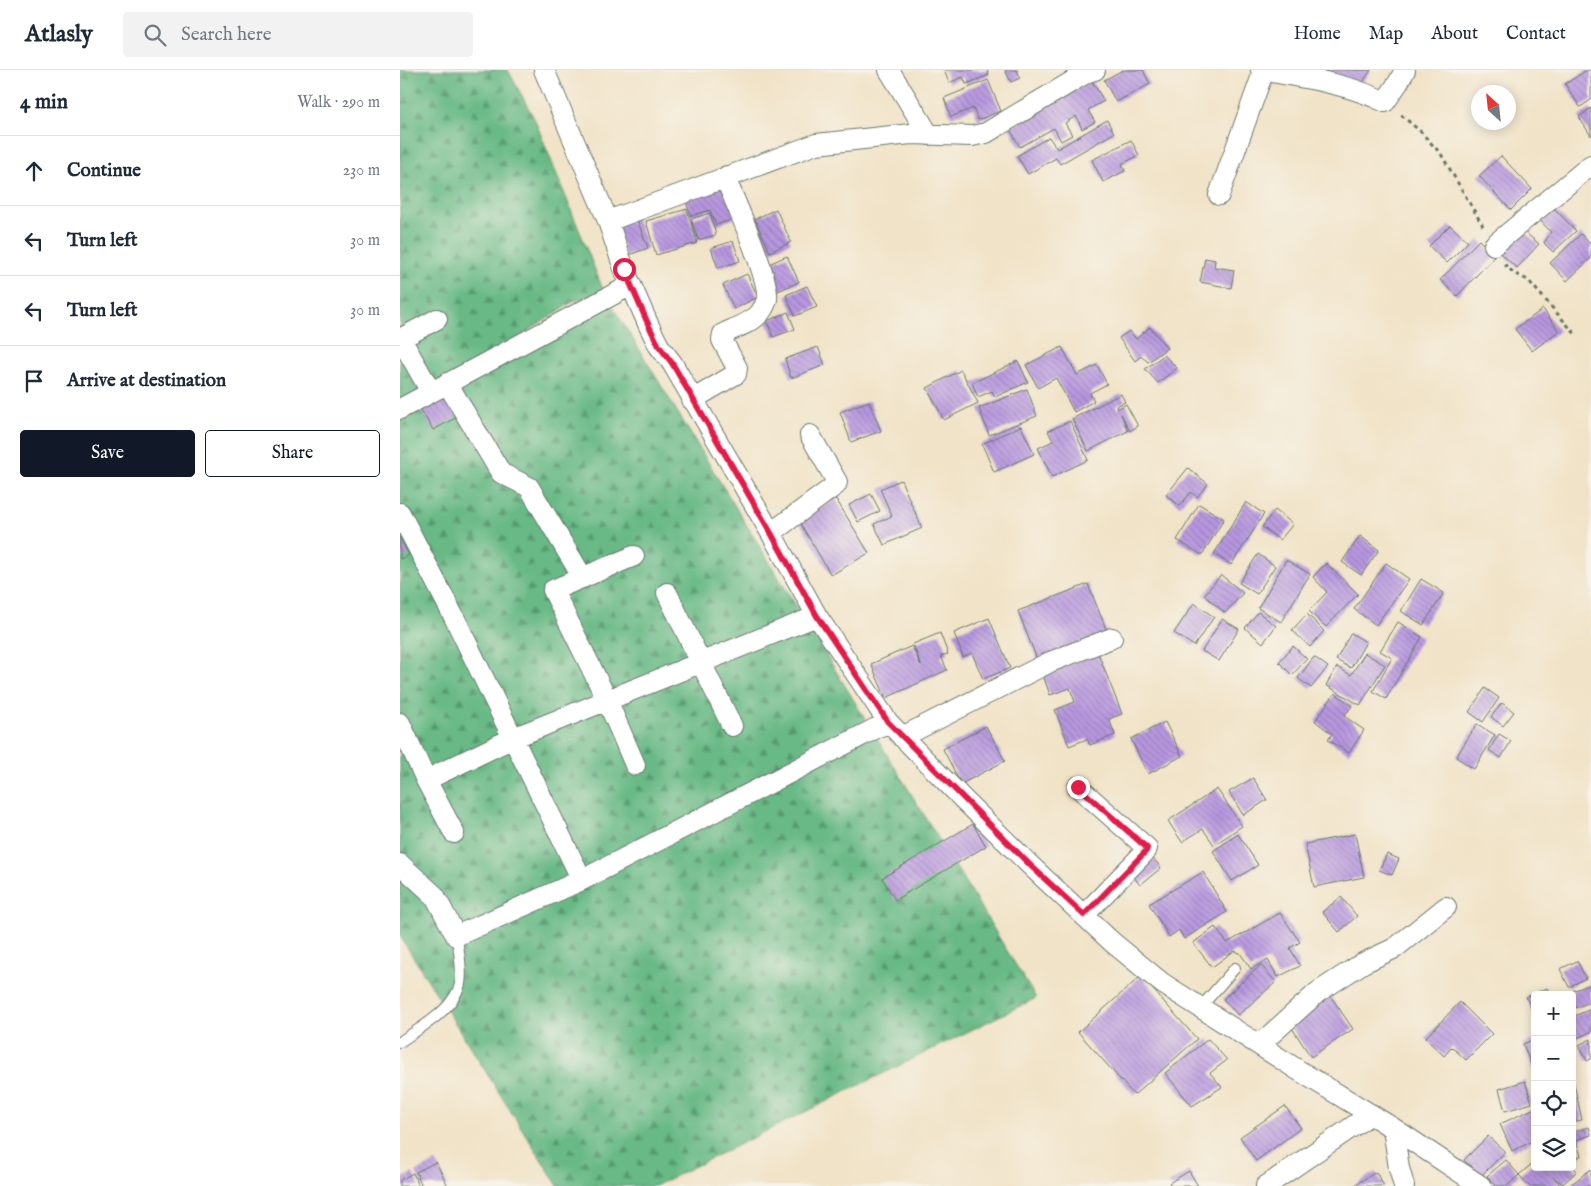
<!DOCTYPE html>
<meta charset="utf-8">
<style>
body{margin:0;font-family:"IM FELL English",serif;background:#f2f2f3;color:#1f2937}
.controls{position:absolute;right:15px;bottom:15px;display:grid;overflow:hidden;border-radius:5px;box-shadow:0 2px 12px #0003}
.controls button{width:45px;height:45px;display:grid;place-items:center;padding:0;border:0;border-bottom:1px solid #e0e1e3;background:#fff;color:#1f2937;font:25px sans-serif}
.compass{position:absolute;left:1071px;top:15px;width:45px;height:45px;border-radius:50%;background:#fff;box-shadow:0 2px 12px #0003;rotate:333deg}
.stop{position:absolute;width:15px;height:15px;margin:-11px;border:4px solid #e11d48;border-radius:50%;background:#fff}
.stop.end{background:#e11d48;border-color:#fff;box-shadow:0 1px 5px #0008}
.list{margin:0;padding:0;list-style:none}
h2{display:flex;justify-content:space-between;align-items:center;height:65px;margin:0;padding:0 20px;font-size:21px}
h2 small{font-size:16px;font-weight:400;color:#747a83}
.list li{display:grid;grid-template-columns:32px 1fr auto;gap:15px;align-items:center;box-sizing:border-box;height:70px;padding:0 20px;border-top:1px solid #e0e1e3}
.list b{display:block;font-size:19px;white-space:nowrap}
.list em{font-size:16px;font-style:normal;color:#747a83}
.actions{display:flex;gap:10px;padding:15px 20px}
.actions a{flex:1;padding:11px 0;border:1px solid #111827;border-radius:5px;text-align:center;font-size:18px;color:#111827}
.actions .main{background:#111827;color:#fff}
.icon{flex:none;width:28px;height:28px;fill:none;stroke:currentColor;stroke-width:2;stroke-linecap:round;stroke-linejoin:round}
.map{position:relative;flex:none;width:1191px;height:1116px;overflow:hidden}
header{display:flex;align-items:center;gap:30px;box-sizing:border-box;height:70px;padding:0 25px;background:#fff;border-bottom:1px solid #e0e1e3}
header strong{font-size:24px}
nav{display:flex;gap:28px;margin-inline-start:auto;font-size:18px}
.search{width:350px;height:45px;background:#f2f2f3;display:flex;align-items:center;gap:12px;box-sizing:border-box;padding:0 18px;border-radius:5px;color:#747a83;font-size:19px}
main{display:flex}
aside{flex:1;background:#fff}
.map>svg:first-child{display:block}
.forest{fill:url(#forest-firs);stroke:#447b5c;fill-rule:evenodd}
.building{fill:url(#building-back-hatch)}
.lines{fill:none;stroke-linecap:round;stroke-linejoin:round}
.lane-casing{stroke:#687768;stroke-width:12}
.street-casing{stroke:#687768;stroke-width:22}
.path{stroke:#687768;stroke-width:3;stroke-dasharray:4 4;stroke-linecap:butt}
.lane{stroke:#fff;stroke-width:10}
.street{stroke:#fff;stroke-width:20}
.route{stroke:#e11d48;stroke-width:6}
</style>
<header>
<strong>Atlasly</strong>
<div class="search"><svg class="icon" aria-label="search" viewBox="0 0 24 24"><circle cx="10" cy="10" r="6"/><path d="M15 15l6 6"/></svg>Search here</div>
<nav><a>Home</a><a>Map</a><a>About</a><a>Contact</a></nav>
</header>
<main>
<aside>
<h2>4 min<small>Walk · 290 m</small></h2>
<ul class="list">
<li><svg class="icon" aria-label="ahead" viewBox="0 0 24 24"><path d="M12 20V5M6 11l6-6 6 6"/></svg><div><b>Continue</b></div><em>230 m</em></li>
<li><svg class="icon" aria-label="left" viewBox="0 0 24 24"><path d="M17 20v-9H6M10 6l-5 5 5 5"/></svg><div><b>Turn left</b></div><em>30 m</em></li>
<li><svg class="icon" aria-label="left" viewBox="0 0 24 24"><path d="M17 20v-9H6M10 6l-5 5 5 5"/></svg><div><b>Turn left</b></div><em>30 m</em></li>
<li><svg class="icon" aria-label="arrive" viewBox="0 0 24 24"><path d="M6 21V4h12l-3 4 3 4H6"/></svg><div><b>Arrive at destination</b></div></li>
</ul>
<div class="actions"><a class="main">Save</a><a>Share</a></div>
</aside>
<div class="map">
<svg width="1191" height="1116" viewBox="0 0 1191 1116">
<defs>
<pattern id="forest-firs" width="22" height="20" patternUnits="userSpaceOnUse" patternTransform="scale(1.25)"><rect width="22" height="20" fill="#68b985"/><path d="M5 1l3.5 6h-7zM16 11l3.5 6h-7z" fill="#55986e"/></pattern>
<pattern id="building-back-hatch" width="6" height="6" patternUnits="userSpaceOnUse" patternTransform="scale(1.25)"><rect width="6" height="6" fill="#b897e0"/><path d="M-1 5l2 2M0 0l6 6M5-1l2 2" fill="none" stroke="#957cb6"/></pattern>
</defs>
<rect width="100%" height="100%" fill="#f7f3e8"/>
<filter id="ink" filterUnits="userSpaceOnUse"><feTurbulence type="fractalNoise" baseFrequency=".02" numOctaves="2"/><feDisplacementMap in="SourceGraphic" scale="10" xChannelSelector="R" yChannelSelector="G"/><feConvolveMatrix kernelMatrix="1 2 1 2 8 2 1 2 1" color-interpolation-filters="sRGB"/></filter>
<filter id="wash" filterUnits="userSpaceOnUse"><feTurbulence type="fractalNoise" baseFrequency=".0096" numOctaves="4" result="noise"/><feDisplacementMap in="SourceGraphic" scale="20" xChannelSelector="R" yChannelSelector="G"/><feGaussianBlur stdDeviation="1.12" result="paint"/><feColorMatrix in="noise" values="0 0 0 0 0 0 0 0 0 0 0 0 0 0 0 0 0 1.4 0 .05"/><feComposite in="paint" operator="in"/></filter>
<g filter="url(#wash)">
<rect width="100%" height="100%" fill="#f1e3c8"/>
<path class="forest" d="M0 0H108L135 50 204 222 636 928 255 1116H158L0 866ZM200 223 84 290 174 231Z"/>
<g id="blocks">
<path class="building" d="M544 0H587L589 5 566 14 563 7 549 13Z
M605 0H617L620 8 611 12Z
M723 0H743L750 14 716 32 704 10Z
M921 0H971L961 15 922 4Z
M1187 0H1191V30L1180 37 1165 14Z
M588 10 601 41 578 50 573 38 551 47 544 28Z
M692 11 704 31 688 40 695 52 682 59 676 46 665 53 672 65 661 71 654 58 620 77 609 58Z
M1191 38V66L1179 47Z
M707 50 714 63 660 94 656 88 628 104 617 86 649 67 657 79Z
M731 70 739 85 722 94 725 101 703 112 692 90Z
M1101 86 1132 119 1111 140 1079 106Z
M324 113 336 148 316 155 310 140 291 146 284 126Z
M1149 133 1176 161 1153 182 1144 173 1151 162 1136 146Z
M287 139 297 173 256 185 246 151Z
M376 139 391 172 370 182 355 149Z
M310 143 316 165 298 170 291 149Z
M235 144 248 178 226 186 214 152Z
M1050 155 1068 172 1047 193 1029 176Z
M1121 159 1139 174 1117 198 1100 183Z
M1181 164 1191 175V188L1167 211 1150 193Z
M1079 170 1095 186 1057 226 1040 210Z
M333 171 340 191 318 198 311 178Z
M387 186 399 212 373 223 362 197Z
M805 188 815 190 814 197 834 200 831 218 800 212Z
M347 204 358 227 334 239 323 215Z
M407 216 417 237 395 246 386 225Z
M1143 239 1159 261 1132 281 1115 259Z
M388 242 395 259 373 267 367 251Z
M750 257 767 278 748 292 741 286 735 291 719 268 729 261 736 269Z
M418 277 425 295 391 308 385 289Z
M662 277 677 305 697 295 707 314 690 323 694 331 674 342 656 308 638 318 626 295Z
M764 285 777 298 758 313 745 299Z
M618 291 628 312 595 327 592 321 578 327 572 313Z
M561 300 578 333 544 350 527 318Z
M43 318 59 346 33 360 17 333Z
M627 319 637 346 589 365 579 338Z
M721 324 725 332 716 336 717 339 726 334 738 356 730 361 721 344 728 361 688 381 672 349Z
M469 331 481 361 451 372 440 342Z
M670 351 688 390 652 407 638 378 653 371 648 361Z
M621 356 634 384 594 402 582 374Z
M788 398 808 414 797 427 791 422 780 436 766 425Z
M501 410 522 458 484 475 474 454 492 446 480 419Z
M471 424 480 441 458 452 449 435Z
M436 429 469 483 431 505 399 451Z
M846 432 864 444 831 495 814 484Z
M799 434 824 449 802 485 777 470Z
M875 440 893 454 880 470 862 457Z
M960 466 979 480 961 505 942 492Z
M0 467 9 485 0 489Z
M858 484 875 496 857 524 839 513Z
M886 490 910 504 881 552 858 538Z
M926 493 958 524 926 557 909 541 927 522 913 507Z
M986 493 1009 509 976 555 954 539Z
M821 505 843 523 825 543 804 525Z
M1021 509 1044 523 1023 555 1001 541Z
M688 514 708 564 638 592 618 541Z
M794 533 814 547 794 576 774 563Z
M858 542 876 556 863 573 845 558Z
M907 544 924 561 910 577 892 560Z
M589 548 610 598 583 609 572 583 563 587 554 563Z
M822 549 839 559 819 591 802 581Z
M998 552 1022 567 986 629 973 621 992 588 980 581Z
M540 563 548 584 541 586 547 600 486 628 471 594 512 576 521 595 513 574Z
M951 563 966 572 951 598 936 590Z
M893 576 907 589 892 605 879 592Z
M698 583 722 644 709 649 715 665 690 675 687 669 669 676 655 640 675 632 670 618 650 625 643 605Z
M965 583 985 595 960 635 926 615 937 597 951 605Z
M914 587 928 597 911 618 898 608Z
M1085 618 1099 628 1083 652 1069 642Z
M935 623 952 636 944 646 964 660 949 683 928 670 932 664 915 651Z
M1102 633 1114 642 1103 656 1091 647Z
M765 652 782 686 748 704 731 669Z
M1077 654 1095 665 1074 699 1056 687Z
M586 656 605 691 561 714 543 679Z
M1099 664 1111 671 1101 688 1089 680Z
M853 708 867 730 843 745 829 722Z
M817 719 842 756 814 775 803 759 782 772 768 751Z
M573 754 586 776 495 830 482 808Z
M838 764 858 795 832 811 813 781Z
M955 764 964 807 914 817 905 774Z
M750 784 761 798 740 815 729 801Z
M987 784 999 789 992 805 979 800Z
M803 802 827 842 784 869 779 860 769 867 749 834Z
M941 827 957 846 939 862 922 842Z
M880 843 900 872 890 878 900 896 878 907 868 890 851 899 840 883 834 881 812 897 793 873 815 857 827 873Z
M1177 891 1186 908 1169 917 1160 899Z
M861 895 876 912 838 945 823 929Z
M741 906 797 969 734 1025 678 962Z
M1191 914V932L1172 939V925H1162Z
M1147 918 1150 925H1135V947L1126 927Z
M930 925 953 959 911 987 888 952Z
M1060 932 1092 964 1066 990 1052 977 1044 986 1025 968Z
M1191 939V962L1177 968 1172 958V947Z
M808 969 827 990 810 1003 822 1017 792 1036 765 1003Z
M1135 969V1005L1123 974Z
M1191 969V989L1187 991 1179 975Z
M1173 1009 1182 1050 1172 1052V1010Z
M1125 1011 1132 1033 1105 1041 1099 1019Z
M885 1036 901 1058 856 1091 840 1067Z
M1135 1038V1070L1112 1081 1100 1054Z
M1189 1057 1191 1065 1176 1070 1181 1086 1172 1089V1062Z
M1088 1066 1105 1082 1081 1106 1064 1090Z
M1106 1090 1119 1105 1107 1116H1096L1087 1106Z
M1135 1091V1097H1172V1096L1177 1101 1163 1114 1153 1107 1161 1116H1129L1119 1105Z
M36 1092 48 1116H22L16 1102Z
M1191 1099V1116H1169Z
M789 1101 798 1116H771L769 1113Z
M976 1102 984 1116H957L956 1114Z
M13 1103 19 1116H0V1110Z"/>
</g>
</g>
<g filter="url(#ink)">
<use href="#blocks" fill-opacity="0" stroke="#687768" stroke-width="1"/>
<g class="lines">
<g class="lane-casing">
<path id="lane" d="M800 938 835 898
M0 972C21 957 47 944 58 920 64 909 59 878 56 866"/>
</g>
<g class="street-casing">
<path id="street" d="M144 0 208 151 224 199 249 256 259 276 272 293 371 463 417 546 488 652 563 729 631 796 712 872 762 913 898 1000 993 1058 1081 1116
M489 0 529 65
M861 0C903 8 947 13 985 32L998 13 1005 0
M819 125 864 0
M208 151 416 74 511 64 572 66 586 63 688 2 695 0
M1094 175 1191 95
M0 269 37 249
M1 269 31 322
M47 313 101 403 129 417 183 508
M292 330 336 304 337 298 322 270 323 264C334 258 352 253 360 243 363 239 366 233 367 229 370 209 336 134 327 112V106
M0 339 231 215
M0 443 54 547 182 810
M371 463 436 415 437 412 410 365
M234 486 153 520 207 630 235 695
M267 523 332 656
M0 653 26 710
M502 667 650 592 712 568
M678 717 747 778 746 781 684 845
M54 763 26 710 113 668 417 546
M0 794 35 826 56 866 182 810 488 652
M859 975 918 922 963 893 995 878 1046 837
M993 1058 999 1098 1004 1116
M866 1116 971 1044"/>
</g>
<path class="path" d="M1001 45 1020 61 1041 84 1083 156
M1104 194 1115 204 1128 210 1177 266"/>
<use href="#lane" class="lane"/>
<use href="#street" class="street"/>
</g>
</g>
<g class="lines" filter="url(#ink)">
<path class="route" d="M224 199 249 256 259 276 272 293 371 463 417 546 488 652 631 796 684 845 746 781 747 778 678 717"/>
</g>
</svg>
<div class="controls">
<button>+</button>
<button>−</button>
<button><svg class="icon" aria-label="locate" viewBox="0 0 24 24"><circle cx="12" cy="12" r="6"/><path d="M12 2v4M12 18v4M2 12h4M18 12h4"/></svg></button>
<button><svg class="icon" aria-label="layers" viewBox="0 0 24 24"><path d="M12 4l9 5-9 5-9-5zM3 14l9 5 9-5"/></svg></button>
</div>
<svg class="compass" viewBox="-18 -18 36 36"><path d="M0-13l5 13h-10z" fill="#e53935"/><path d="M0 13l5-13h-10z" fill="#747a83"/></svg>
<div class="stop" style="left:224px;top:199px"></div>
<div class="stop end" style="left:678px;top:717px"></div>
</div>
</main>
